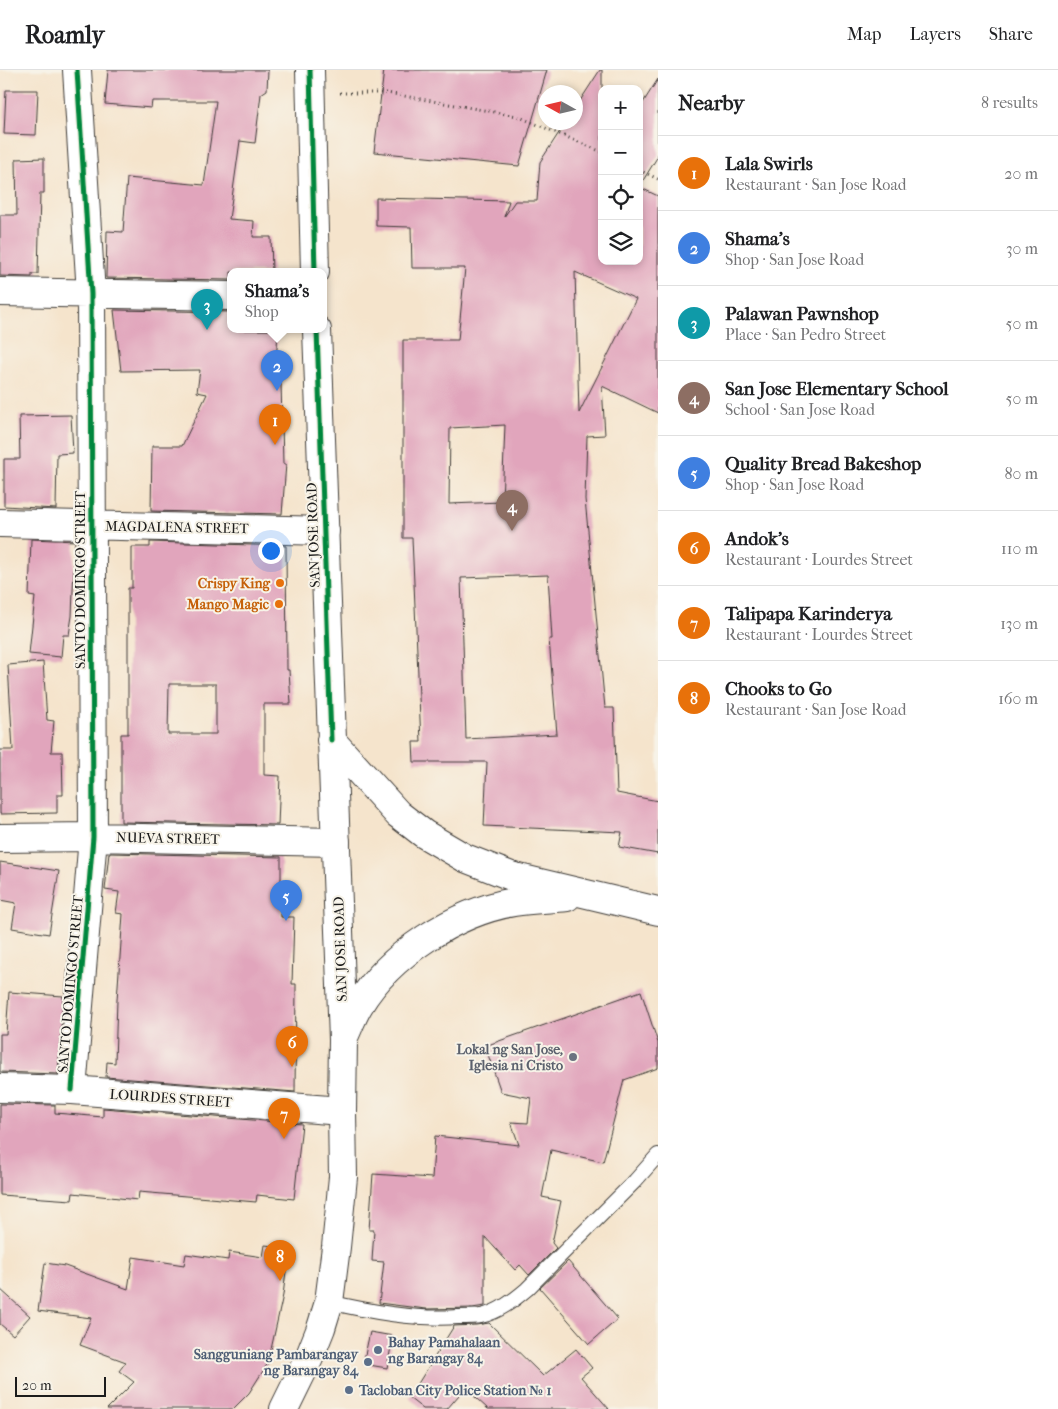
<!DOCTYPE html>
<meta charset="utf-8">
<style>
body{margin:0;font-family:"IM FELL French Canon",serif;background:#f6f6f6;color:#202124}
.controls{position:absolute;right:15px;top:15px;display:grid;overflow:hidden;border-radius:10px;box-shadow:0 2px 8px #0003}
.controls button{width:45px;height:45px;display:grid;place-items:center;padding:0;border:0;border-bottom:1px solid #e0e0e0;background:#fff;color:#202124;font:25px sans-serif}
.compass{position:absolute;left:538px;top:15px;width:45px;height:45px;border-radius:50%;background:#fff;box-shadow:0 2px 8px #0003;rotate:278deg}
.scale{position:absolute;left:15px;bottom:12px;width:91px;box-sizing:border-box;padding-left:5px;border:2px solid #1c1c1c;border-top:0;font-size:14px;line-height:18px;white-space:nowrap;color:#1c1c1c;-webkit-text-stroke:4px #f7f3e8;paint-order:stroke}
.you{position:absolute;left:270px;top:480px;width:18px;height:18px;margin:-12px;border:4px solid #fff;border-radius:50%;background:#1a73e8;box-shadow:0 0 0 8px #1a73e833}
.badge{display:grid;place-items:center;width:32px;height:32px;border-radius:50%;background:#0f766e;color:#fff;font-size:16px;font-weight:700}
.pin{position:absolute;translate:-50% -41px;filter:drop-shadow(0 1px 2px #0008)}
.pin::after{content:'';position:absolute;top:26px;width:18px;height:15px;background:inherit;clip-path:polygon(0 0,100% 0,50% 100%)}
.popup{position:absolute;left:227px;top:198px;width:100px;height:65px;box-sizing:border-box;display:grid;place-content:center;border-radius:10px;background:#fff;filter:drop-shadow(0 1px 4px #0005);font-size:16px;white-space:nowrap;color:#757577}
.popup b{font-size:19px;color:#202124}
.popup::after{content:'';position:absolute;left:50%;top:100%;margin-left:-10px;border:10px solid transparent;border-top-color:#fff}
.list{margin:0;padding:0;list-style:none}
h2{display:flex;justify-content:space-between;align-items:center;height:65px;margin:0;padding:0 20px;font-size:21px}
h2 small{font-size:16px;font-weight:400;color:#757577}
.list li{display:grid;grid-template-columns:32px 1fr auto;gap:15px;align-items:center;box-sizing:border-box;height:75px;padding:0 20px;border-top:1px solid #e0e0e0}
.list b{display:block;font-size:19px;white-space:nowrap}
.list p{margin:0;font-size:16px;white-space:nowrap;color:#757577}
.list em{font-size:16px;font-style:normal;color:#757577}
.icon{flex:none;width:28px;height:28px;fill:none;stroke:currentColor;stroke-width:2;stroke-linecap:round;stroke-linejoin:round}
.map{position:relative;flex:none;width:658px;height:1339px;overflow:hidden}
header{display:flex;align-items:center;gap:30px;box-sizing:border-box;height:70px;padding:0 25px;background:#fff;border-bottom:1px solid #e0e0e0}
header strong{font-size:24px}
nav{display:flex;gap:28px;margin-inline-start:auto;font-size:18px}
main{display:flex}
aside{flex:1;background:#fff}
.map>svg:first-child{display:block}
.building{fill:#e1a5bc;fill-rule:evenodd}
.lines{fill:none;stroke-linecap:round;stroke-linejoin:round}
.service-casing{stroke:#3d3a36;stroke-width:16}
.minor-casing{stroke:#3d3a36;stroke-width:30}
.secondary-casing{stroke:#3d3a36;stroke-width:30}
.path{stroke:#3d3a36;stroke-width:3;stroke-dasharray:1 4;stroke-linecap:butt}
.service{stroke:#fff;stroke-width:14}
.minor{stroke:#fff;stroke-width:28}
.secondary{stroke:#fff;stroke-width:28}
.cycleway-casing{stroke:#f7f3e8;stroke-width:8}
.cycleway{stroke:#00873e;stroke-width:5}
.food-dot{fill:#e8710a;stroke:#f7f3e8;stroke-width:2}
.worship-dot{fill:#6b7280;stroke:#f7f3e8;stroke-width:2}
.service-dot{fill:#5c6f8a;stroke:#f7f3e8;stroke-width:2}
.labels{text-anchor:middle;stroke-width:4;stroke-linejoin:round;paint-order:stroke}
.street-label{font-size:14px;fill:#1c1c1c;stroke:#f7f3e8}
.food-label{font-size:14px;font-weight:bold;fill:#c56008;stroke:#f7f3e8;text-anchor:end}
.worship-label{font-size:14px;font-weight:bold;fill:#5b616d;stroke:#f7f3e8;text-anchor:end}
.service-label{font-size:14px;font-weight:bold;fill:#4e5e75;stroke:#f7f3e8;text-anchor:start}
</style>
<header>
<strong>Roamly</strong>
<nav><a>Map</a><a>Layers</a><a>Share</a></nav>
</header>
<main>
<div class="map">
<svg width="658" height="1339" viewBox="0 0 658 1339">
<rect width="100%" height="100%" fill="#f7f3e8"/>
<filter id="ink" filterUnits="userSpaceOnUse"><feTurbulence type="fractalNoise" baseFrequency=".02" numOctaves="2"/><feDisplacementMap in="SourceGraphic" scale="10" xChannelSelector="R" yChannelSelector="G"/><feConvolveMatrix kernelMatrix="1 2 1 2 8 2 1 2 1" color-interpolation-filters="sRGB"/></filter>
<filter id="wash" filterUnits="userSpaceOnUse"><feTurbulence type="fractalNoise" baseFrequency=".0096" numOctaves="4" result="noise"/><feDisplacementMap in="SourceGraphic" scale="20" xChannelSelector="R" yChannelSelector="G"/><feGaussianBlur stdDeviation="1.12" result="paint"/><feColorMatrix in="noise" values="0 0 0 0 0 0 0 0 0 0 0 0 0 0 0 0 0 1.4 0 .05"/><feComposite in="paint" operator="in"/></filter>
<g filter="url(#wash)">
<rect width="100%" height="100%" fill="#f5e4cc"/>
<g id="blocks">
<path class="building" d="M108 0H268L267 20 261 24 255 73 240 71 229 149 254 151 253 167H271L272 202H231V210L106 208 107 161 123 162 127 108 204 115 216 31H152L151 38 105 34Z
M384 0H547L519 96 374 82Z
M600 0H602V191H639V117L658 126V343L602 316 605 365 587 366 585 429 605 638H614L617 723 658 731V784L619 777 622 762 484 756 487 692H414L413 672H421L412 468H403V270H458L465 198H412L411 157 376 156V128L509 131 504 147 515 131H537L540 92 566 52H576V37ZM575 202 636 229 579 343ZM505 355 502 432 449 434 450 358ZM548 505 552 569H549L557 664 466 669 461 508Z
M658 9V86L639 117V39Z
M6 20H38L36 65 4 64Z
M44 88V123H40L38 204H32V207L0 206V145H17L16 89Z
M114 240 231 242V260H278L275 313H281L283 394H286L282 444 151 441 152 376H182L207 324 197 322 200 300 121 301Z
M71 345 73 383 57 384 56 439 4 436V389H20L19 346Z
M31 469 75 471 72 546 69 565H63L61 587 29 584 35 527 29 526Z
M150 472 286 476 287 600H289L291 634H264V705L280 706 278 755 121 752V664H128V518H132V477H150ZM169 614H216V664H168Z
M43 592 47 650 54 651 51 682H62L63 725H57V743L0 744V680H13L8 595Z
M109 783 281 787V847H294L292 914H296L295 1022 106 1007 107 992 115 993 117 930 123 844 116 843 119 822 105 820Z
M0 792 59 801 49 864 12 858 16 833 0 830Z
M641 921 658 973V998L624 1010 603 1092 551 1080 542 1127 561 1131 552 1173 556 1178 529 1205 520 1195 515 1200 485 1167V1236L472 1238 426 1239 379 1233 384 1192 372 1191 374 1160H369L373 1104 432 1108 435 1066 519 1075 511 1052 528 1053 531 1028 501 1022 485 976Z
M9 922 63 926 58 1004 0 1002V964H6Z
M0 1034 55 1035V1043L103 1047V1038L302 1054 294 1129 257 1125 256 1132 139 1122 138 1130 73 1123 72 1130 0 1125Z
M265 1175 289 1178 283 1225 268 1293 249 1323 233 1339H107L134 1312 119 1301 126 1292 80 1275 91 1248 38 1241 45 1193 65 1196 128 1219 133 1187 184 1195 186 1184 228 1190 229 1182 263 1187Z
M568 1191 618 1249 589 1274 540 1218Z
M0 1219 30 1246 13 1265 0 1254Z
M489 1253 543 1306 576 1279 592 1298 581 1307 609 1339H488L465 1318 447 1339H423L409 1328 454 1256 476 1255Z
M370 1262 393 1266 387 1298 363 1294Z"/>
</g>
</g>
<g filter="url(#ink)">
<use href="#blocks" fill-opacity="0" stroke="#3d3a36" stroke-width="1"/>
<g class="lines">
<g class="service-casing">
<path id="service" d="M329 1232C371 1242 415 1250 458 1247 465 1247 474 1247 481 1246 499 1242 514 1230 527 1219L635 1111 658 1085"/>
</g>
<g class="minor-casing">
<path id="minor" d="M0 222 231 226
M0 453 325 461
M0 768 93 767 336 772
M0 1018 72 1020 342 1041
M72 1020 93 767 91 224 77 0"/>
</g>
<g class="secondary-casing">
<path id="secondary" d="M310 0 315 202
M331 670 398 744 424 764 465 788 511 806 658 841
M344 967C349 956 353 945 359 935 389 885 455 842 514 832 531 829 549 829 567 827
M284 1339 309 1288 321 1258 329 1232 336 1177 343 1107 342 1041 343 970 317 260"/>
</g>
<path class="path" d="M340 23H387L517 46 602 82
M639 100 658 109"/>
<use href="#service" class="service"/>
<use href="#minor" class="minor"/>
<use href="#secondary" class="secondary"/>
<g class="cycleway-casing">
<path id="cycleway" d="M310 0 315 202
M317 260 331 670
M72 1020 93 767 91 224 77 0"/>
</g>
<use href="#cycleway" class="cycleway"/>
</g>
</g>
<g class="food-dot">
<circle cx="280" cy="513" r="5"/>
<circle cx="279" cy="534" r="5"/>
</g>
<circle class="worship-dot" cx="573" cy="987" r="5"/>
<g class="service-dot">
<circle cx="378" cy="1280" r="5"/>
<circle cx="368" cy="1292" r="5"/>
<circle cx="349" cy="1320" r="5"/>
</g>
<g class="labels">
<g class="street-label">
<text transform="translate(177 457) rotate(1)" y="5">MAGDALENA STREET</text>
<text transform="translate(313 465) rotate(-92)" y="5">SAN JOSE ROAD</text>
<text transform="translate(80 510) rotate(-90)" y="5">SANTO DOMINGO STREET</text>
<text transform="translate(168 768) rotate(1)" y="5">NUEVA STREET</text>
<text transform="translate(340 879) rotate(-92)" y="5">SAN JOSE ROAD</text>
<text transform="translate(70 914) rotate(-85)" y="5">SANTO DOMINGO STREET</text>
<text transform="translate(171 1028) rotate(4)" y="5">LOURDES STREET</text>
</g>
<g class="food-label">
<text x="270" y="518">Crispy King</text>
<text x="269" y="539">Mango Magic</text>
</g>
<g class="worship-label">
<text x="563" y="984">Lokal ng San Jose,<tspan x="563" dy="16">Iglesia ni Cristo</tspan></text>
</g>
<g class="service-label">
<text x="388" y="1277">Bahay Pamahalaan<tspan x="388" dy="16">ng Barangay 84</tspan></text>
<text x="358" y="1289" text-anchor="end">Sangguniang Pambarangay<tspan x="358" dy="16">ng Barangay 84</tspan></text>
<text x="359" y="1325">Tacloban City Police Station № 1</text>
</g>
</g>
</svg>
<div class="controls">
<button>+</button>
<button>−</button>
<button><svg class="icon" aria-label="locate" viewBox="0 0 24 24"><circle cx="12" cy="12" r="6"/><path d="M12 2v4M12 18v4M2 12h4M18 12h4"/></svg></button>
<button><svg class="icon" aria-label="layers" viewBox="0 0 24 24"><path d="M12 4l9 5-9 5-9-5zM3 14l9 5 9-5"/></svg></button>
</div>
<svg class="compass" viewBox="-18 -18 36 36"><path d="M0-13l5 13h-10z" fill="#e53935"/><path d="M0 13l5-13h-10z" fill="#757577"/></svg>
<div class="scale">20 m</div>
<div class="you"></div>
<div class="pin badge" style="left:275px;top:375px;background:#e8710a">1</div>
<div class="pin badge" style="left:277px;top:321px;background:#3f7fe0">2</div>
<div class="popup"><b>Shama's</b>Shop</div>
<div class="pin badge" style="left:207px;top:260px;background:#0f9aa8">3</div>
<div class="pin badge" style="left:512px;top:461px;background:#8d6e63">4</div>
<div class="pin badge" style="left:286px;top:851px;background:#3f7fe0">5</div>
<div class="pin badge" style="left:292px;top:997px;background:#e8710a">6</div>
<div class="pin badge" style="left:284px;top:1069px;background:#e8710a">7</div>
<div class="pin badge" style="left:280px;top:1211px;background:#e8710a">8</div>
</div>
<aside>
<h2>Nearby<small>8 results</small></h2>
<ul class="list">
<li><span class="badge" style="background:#e8710a">1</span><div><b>Lala Swirls</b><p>Restaurant · San Jose Road</p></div><em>20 m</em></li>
<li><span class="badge" style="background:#3f7fe0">2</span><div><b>Shama's</b><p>Shop · San Jose Road</p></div><em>30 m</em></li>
<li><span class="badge" style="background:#0f9aa8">3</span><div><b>Palawan Pawnshop</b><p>Place · San Pedro Street</p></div><em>50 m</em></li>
<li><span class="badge" style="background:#8d6e63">4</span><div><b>San Jose Elementary School</b><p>School · San Jose Road</p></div><em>50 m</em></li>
<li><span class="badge" style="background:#3f7fe0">5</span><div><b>Quality Bread Bakeshop</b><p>Shop · San Jose Road</p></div><em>80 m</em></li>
<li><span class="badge" style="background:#e8710a">6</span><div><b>Andok's</b><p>Restaurant · Lourdes Street</p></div><em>110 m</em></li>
<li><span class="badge" style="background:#e8710a">7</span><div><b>Talipapa Karinderya</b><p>Restaurant · Lourdes Street</p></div><em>130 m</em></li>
<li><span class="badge" style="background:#e8710a">8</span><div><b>Chooks to Go</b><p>Restaurant · San Jose Road</p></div><em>160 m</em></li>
</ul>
</aside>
</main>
